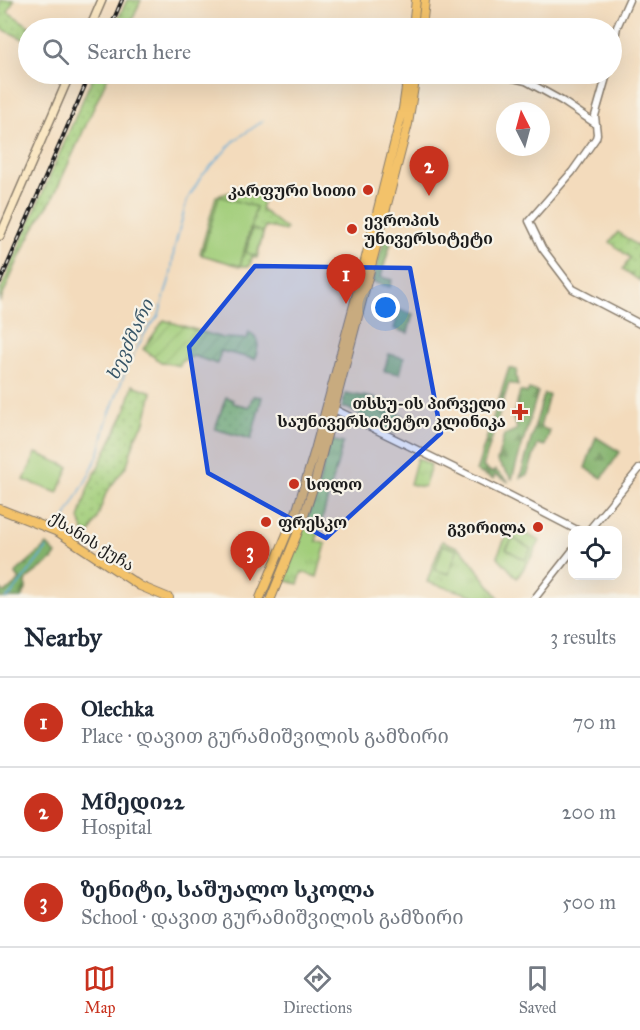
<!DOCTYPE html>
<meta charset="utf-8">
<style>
body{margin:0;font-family:"IM FELL Great Primer","Noto Serif Georgian",serif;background:#f2f2f3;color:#1f2937}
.controls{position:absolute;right:18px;bottom:18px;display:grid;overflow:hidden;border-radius:12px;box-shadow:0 6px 24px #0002}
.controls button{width:54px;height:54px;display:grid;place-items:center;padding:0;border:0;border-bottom:2px solid #e0e1e3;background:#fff;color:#1f2937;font:30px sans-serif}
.compass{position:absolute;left:496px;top:102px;width:54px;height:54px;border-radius:50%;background:#fff;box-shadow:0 6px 24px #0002;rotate:354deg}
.you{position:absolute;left:386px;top:308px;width:21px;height:21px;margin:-15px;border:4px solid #fff;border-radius:50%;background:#1a73e8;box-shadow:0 0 0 9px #1a73e833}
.badge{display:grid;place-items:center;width:39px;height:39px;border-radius:50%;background:#c8321e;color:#fff;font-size:20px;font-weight:700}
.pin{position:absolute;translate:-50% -50px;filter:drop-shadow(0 2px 3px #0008)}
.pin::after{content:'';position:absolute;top:32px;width:21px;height:18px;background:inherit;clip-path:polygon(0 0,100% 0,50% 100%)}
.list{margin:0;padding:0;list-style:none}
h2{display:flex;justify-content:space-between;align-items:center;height:78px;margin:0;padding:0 24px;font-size:26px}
h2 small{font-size:20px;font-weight:400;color:#747a83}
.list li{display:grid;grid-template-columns:39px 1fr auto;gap:18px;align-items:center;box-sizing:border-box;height:90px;padding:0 24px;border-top:2px solid #e0e1e3}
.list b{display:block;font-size:22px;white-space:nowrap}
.list p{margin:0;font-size:20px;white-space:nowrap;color:#747a83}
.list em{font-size:20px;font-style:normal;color:#747a83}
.icon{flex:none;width:33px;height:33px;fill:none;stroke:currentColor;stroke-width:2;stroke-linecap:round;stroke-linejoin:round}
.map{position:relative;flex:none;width:640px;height:598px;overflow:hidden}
.search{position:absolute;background:#fff;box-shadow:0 6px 24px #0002;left:18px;right:18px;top:18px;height:66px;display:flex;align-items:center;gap:15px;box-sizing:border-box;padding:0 21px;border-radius:33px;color:#747a83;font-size:22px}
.sheet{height:348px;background:#fff}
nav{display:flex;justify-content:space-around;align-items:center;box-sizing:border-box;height:84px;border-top:2px solid #e0e1e3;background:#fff;font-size:16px;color:#747a83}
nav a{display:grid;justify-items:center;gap:3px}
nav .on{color:#c8321e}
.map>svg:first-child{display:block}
.grass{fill:url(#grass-dots);stroke:#5f754b;stroke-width:1.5}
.forest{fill:url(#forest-firs);stroke:#4e6643;stroke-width:1.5}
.park{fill:url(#park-tufts);stroke:#5f754b;stroke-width:1.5}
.garden{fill:url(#garden-furrows);stroke:#5f754b;stroke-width:1.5}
.pitch{fill:#a2ce7a;stroke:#5f754b;stroke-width:1.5}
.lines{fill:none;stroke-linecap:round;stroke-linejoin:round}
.stream{stroke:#5fabd8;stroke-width:1.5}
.tertiary-casing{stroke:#887c6c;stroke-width:9}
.secondary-casing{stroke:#887c6c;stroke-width:10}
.primary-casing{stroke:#887c6c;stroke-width:10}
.tertiary{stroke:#fff;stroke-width:6}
.secondary{stroke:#fae7c3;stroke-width:7}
.primary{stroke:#f3c26a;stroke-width:8}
.rail-casing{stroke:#1c1c1c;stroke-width:4}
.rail{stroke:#f7f3e8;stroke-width:1.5;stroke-dasharray:4.5;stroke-linecap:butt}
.marked{fill:#1d4ed8;fill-opacity:0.2;stroke:#1d4ed8;stroke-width:4.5;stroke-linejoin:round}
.poi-dot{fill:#c8321e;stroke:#f7f3e8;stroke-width:2}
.labels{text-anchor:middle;stroke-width:4.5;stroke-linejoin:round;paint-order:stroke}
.poi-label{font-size:16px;font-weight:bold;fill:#1c1c1c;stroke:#f7f3e8;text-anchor:end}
.street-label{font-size:16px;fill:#1c1c1c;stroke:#f7f3e8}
.water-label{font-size:18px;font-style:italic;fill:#375567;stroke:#f7f3e8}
</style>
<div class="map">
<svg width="640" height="598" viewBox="0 0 640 598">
<defs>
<pattern id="grass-dots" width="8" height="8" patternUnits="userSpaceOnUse" patternTransform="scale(1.5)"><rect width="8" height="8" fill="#a2ce7a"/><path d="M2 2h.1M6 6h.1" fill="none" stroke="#8bb069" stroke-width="1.8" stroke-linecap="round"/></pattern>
<pattern id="forest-firs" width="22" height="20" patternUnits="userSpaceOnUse" patternTransform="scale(1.5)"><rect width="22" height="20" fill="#81b16a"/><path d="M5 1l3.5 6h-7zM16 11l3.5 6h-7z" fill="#698f56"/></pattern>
<pattern id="park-tufts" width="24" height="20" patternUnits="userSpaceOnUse" patternTransform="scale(1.5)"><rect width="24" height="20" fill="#a2ce7a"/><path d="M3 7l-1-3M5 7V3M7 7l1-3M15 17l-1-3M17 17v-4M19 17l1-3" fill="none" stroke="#8bb069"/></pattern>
<pattern id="garden-furrows" width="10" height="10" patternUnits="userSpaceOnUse" patternTransform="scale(1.5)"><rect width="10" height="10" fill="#a2ce7a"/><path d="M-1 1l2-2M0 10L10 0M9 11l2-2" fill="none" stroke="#8bb069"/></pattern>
</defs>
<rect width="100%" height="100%" fill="#f7f3e8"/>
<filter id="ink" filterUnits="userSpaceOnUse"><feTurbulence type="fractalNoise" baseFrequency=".0167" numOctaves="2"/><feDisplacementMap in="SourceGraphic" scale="12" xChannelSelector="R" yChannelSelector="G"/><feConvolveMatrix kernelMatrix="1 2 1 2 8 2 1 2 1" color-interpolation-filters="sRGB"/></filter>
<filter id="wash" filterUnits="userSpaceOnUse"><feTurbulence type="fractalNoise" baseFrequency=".008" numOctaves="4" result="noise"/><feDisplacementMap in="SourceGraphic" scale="24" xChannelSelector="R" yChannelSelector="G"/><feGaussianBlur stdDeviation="1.35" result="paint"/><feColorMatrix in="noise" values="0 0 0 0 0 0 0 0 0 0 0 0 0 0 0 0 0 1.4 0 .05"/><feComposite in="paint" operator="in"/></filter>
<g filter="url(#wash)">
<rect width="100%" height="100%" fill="#f3dbbc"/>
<path class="grass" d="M0 0H14L8 12 32 28H28V41L0 28Z
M127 0H141L129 28H114Z
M94 74H109L52 200C29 231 15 267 0 302V291Z
M235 191 264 198 261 209 286 229 285 231 265 226 257 258 252 257 250 266H240L256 207 219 197 202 255 200 253 216 196Z
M618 232 640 248V253L638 256 640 258V281L623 269 630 258 610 242Z
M133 385 152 392 145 422 136 436 127 465 106 493 97 519 87 539 79 519 88 488 125 412Z
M253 396 262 397 251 439 215 429 226 397 233 400V403L249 407Z"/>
<path class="forest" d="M385 237 392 239 381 277 392 280 390 287 372 282Z
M399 310 413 314 408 333 394 329Z
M389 354 404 358 400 374 384 371Z
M509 368 517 370 516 376 518 386 509 383 483 467 493 473 495 470 509 482 495 475 493 479 476 471Z
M529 389 538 392 512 479 497 461 504 435 516 430 517 428 513 419 520 391 527 393Z
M345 394 363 396 391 402V412L403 415 397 429 395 433 347 408H342Z
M544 394 549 395 540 427 550 431 545 446 538 444 527 475 520 478Z
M596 437 620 452 602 478 585 468Z
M47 545 56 554 53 559 28 578 26 583V590L21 598H0V588L5 593 20 580 15 573Z"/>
<path class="park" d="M330 440 343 443 316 541 326 544 317 577 302 572 298 584 284 580 318 488Z
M417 458 431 465 425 485 422 487 410 484Z
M511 526 540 541 530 559 517 578 498 557V554Z
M442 541 457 547 465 553 499 598H482L427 582Z"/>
<path class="garden" d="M164 320 222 338 247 339 249 332C262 342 258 345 255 359L221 351 217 364 194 356 182 361 180 366 161 362 143 349Z"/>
<path class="pitch" d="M219 196 256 207 240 266 202 255Z
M252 229 263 232 257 256 246 253Z
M36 453 69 467 58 493 24 480Z
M513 538 531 549 525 560 506 549Z
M443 545 457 550 449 574 435 570Z"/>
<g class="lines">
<path class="stream" d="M64 520 89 475 99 453 106 423 127 367 145 333 159 315 171 274 174 250 187 200 201 177 235 140 263 121
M6 598 11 595 47 548"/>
</g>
</g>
<g filter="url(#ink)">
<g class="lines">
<g class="tertiary-casing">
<path id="tertiary" d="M612 53 617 27 629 0
M496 74 526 81 562 101 596 124
M607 74 595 116 597 134 596 138 572 172 529 221 542 248 573 289 640 324
M331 406 334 409 511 496 577 530
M589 530 640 468
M535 598 572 551"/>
</g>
<g class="secondary-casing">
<path id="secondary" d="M90 28 102 0
M0 236 70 74"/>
</g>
<g class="primary-casing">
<path id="primary" d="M413 28 416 0
M422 28 425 0
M0 509 58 532 140 586 169 598
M260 598 297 510 315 450 355 301 403 109 408 74
M271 598 302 522 314 485 408 124 416 74"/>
</g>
<use href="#tertiary" class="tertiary"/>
<use href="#secondary" class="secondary"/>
<use href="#primary" class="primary"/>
<g class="rail-casing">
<path id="rail" d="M110 28 122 0
M0 282 90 74"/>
</g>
<use href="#rail" class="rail"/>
</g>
</g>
<path class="marked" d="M255 266 410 268 441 433 326 538 208 473 189 347Z"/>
<g class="poi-dot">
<circle cx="368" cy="190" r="6"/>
<circle cx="352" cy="229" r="6"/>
<path d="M517 403h6v6h6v6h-6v6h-6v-6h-6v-6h6z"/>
<circle cx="294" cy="484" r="6"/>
<circle cx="266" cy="522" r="6"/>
<circle cx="538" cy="527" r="6"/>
</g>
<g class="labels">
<g class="poi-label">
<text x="356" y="196">კარფური სითი</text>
<text x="364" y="226" text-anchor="start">ევროპის<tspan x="364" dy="18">უნივერსიტეტი</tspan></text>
<text x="506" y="409">თსსუ-ის პირველი<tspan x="506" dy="18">საუნივერსიტეტო კლინიკა</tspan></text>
<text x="306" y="490" text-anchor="start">სოლო</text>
<text x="278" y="528" text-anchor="start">ფრესკო</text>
<text x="526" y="533">გვირილა</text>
</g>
<g class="street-label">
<text transform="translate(92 541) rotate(32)" y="6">ქსანის ქუჩა</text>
</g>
<g class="water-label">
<text transform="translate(130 340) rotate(-65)" y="6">ხევძმარი</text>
</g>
</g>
</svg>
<div class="controls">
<button><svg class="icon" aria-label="locate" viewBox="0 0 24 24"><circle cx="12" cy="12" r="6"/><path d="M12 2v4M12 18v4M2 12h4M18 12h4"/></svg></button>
</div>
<svg class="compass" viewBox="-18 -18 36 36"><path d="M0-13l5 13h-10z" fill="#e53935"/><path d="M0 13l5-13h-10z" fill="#747a83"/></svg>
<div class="you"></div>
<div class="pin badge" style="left:346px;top:304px">1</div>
<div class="pin badge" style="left:429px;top:196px">2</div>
<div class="pin badge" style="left:250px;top:581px">3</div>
<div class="search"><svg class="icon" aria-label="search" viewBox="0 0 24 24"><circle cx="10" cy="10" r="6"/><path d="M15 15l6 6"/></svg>Search here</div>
</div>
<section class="sheet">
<h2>Nearby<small>3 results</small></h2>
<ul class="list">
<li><span class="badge">1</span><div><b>Olechka</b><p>Place · დავით გურამიშვილის გამზირი</p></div><em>70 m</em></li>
<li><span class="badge">2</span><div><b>Mმედი22</b><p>Hospital</p></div><em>200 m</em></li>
<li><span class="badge">3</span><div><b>ზენიტი, საშუალო სკოლა</b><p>School · დავით გურამიშვილის გამზირი</p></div><em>500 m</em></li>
</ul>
</section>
<nav>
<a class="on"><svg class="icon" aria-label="map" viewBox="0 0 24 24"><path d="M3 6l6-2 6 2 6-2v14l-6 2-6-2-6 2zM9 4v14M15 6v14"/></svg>Map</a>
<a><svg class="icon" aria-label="directions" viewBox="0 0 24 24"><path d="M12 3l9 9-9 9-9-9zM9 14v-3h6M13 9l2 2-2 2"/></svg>Directions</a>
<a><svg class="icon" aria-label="saved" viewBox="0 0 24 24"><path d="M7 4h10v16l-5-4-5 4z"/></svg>Saved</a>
</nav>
